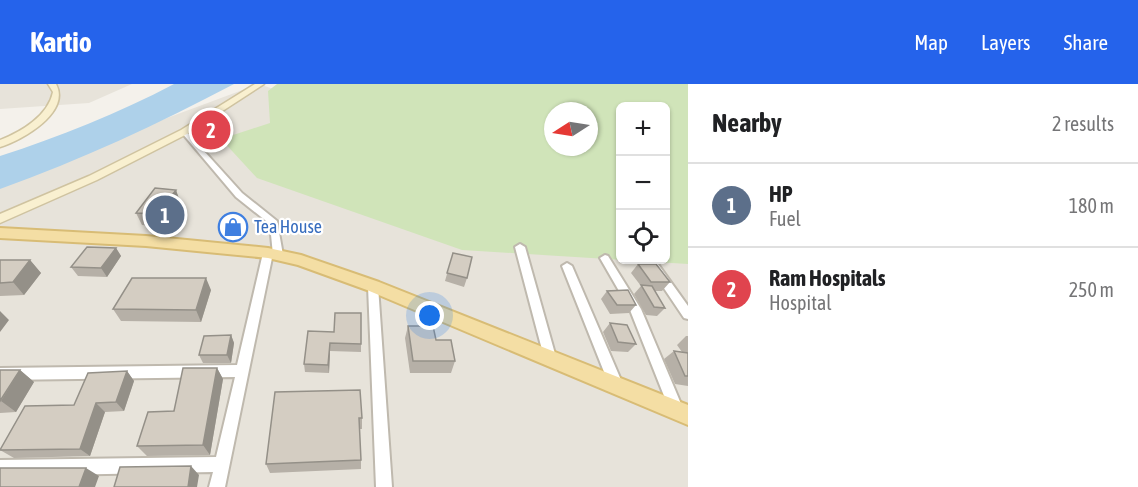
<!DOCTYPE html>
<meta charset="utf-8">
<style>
body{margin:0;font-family:"Asap Condensed",sans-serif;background:#f2f2f2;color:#202124}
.controls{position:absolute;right:18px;top:18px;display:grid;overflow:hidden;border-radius:9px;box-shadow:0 2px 4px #0004}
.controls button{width:54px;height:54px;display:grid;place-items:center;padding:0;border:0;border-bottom:2px solid #e0e0e0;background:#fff;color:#202124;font:30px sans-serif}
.compass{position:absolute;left:544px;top:18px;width:54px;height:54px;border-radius:50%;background:#fff;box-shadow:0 2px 4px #0004;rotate:258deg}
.you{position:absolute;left:430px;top:232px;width:21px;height:21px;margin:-15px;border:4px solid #fff;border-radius:50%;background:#1a73e8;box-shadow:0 0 0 9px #1a73e833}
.badge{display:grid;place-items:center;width:39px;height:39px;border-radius:50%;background:#2563eb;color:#fff;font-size:20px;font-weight:700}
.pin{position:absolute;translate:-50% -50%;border:3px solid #fff;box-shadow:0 2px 6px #0006}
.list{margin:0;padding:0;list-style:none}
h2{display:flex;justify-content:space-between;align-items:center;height:78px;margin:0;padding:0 24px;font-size:26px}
h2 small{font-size:20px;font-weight:400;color:#757577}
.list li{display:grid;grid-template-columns:39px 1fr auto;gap:18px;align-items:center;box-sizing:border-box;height:84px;padding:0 24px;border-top:2px solid #e0e0e0}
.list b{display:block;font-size:22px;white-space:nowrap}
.list p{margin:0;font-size:20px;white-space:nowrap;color:#757577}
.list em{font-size:20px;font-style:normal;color:#757577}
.icon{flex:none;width:33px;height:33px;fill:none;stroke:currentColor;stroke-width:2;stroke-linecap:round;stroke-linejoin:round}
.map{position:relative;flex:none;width:688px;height:403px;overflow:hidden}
header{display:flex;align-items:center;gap:36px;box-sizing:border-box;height:84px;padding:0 30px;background:#2563eb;color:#fff}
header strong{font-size:28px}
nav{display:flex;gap:33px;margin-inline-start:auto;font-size:21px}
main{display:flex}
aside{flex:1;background:#fff}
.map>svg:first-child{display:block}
.residential{fill:#e7e3da}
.green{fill:#d0e4b9;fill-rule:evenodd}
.water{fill:#aed1ea}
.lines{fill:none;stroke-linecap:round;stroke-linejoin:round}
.street-casing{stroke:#bfb9ae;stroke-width:4}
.secondary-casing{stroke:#cfc3a0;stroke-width:3}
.primary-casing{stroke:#d8bc75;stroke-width:4}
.street{fill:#fff;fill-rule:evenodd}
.secondary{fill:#f9f0d0;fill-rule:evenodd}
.primary{fill:#f4dea4;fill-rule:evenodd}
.wall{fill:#b6b0a7}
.shaded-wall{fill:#949088}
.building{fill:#d4cdc2;stroke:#949088;stroke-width:1.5}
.labels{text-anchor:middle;stroke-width:4.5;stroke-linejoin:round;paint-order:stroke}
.shop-label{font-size:18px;fill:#366cbe;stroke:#fff;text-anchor:start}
</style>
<header>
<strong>Kartio</strong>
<nav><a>Map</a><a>Layers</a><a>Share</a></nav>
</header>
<main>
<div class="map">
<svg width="688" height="403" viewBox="0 0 688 403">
<rect width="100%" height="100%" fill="#f4f1eb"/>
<path class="residential" d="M0 0H132L89 19 0 25Z
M259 0 510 88 620 176H666L688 76V403H0V96Z"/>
<path class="green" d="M277 0H688V180L462 166 257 94 221 55 270 39 268 7ZM620 22H666V176H620ZM553 27H589V63H553Z"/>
<path class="water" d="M174 0H234C158 40 81 76 0 105V72C59 53 119 29 174 0Z"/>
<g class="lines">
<g class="street-casing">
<path id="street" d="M182 47H186L242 109 277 137 283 171 281 173H275L273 171 270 140 236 113 182 49Z
M520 160 525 163 557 277 555 281 551 282 547 281 545 277 515 163Z
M268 166 273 169 225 403H209L213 388 0 392V376L216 373 235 293 0 296V284L237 281 263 169Z
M605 171 608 172 641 225 684 327 682 332 677 334 672 332 630 226 600 174Z
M645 176H655L688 222V235L684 234Z
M567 179 572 182 624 303 622 307 617 309 612 307 610 303 562 182Z
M373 198 378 202 392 403H376L368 202Z"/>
</g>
<g class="secondary-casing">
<path id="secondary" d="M48 0H56C71 28 23 56 0 63V56C21 48 48 32 53 8Z
M255 0H264L187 50 97 96 0 139V130L89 92 181 46Z"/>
</g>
<g class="primary-casing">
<path id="primary" d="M0 144 146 152 268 164 301 171 379 198 688 321V341L367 206 298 181 268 174 146 162 0 154Z"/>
</g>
<use href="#street" class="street"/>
<use href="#secondary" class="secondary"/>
<use href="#primary" class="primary"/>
</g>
<path class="wall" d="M176 106 180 118 163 143 142 141 136 129Z
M116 164 121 172 107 193 78 192 71 183Z
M453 169 467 194 464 203 445 197Z
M0 176H30L41 189 24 211 0 212Z
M638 180 670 198 662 207H655L665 224 657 232 646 231 634 210 641 202 631 189Z
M211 206 201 238 121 237 113 225Z
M607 207 636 221 629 229 610 230 601 215Z
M610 239 636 260 628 268 611 267 603 248Z
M408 242 436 256 455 277 451 289H410L405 254Z
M308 247 361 260V268L330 267 329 289 305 288 304 280Z
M231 251 234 259 231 279H203L199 271Z
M686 252H688V302L675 300 664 275 674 267 682 268 677 261Z
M217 284 223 295 210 371 147 372 137 362Z
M0 286H20L34 298 16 328 0 329Z
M127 287 134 297 124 327 105 328 90 372 14 374 0 366 74 321Z
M275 308 362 334V345H359L361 376V385L270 389 266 380Z"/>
<path class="shaded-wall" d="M176 106 180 118 163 143 158 130Z
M116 164 121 172 107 193 101 184Z
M30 176 41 189 24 211 13 198Z
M206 194 211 206 201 238 196 226Z
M0 227 9 236 0 248Z
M231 251 234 259 231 279 227 271Z
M330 259V267L329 289 328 281Z
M217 284 223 295 210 371 203 361Z
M20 286 34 298 16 328 1 317Z
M127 287 134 297 124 327 116 318Z
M96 319 105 328 90 372 80 365Z
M191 382 199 391 197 403H188Z
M86 384 99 392 95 403H79Z"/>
<path class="building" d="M155 104 176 106 158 130 136 129Z
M87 163 116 164 101 184 71 183Z
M453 169 472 173 467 194 447 189Z
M0 176H30L13 198 0 199Z
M638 180H656L670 198H651Z
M132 194H206L196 226 113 225Z
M641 201 652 202 665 224 654 223Z
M628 206 636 221H617L607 207Z
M335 229H361V260L330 259 328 281 304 280 308 247 334 248Z
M610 239 627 241 636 260 618 258Z
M408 242H433L436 256H451L455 277H413Z
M231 251 227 271H199L204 252Z
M674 267 688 269V292H685Z
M183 284H217L203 361 137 362 148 328 174 327Z
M0 286H20L0 317Z
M127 287 116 318 96 319 80 365 0 366 25 322 74 321 88 289Z
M360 306 362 334H359L361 376 266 380 275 308Z
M191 382 188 403H114L120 383Z
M0 384H86L79 403H0Z"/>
<defs>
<g id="shop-ring" transform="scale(1.5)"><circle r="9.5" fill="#fff" stroke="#3f7fe0" stroke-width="1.5"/><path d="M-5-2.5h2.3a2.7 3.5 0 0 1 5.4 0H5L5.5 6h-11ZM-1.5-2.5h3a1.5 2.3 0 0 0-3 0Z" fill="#3f7fe0"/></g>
</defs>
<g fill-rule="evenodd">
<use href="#shop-ring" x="233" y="143"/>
</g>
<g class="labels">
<g class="shop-label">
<text x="254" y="149">Tea House</text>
</g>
</g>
</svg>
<div class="controls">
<button>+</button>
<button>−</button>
<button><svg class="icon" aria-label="locate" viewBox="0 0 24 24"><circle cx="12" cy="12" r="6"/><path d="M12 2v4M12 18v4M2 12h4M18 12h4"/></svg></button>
</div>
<svg class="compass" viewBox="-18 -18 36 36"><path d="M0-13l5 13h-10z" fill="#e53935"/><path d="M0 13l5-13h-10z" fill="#757577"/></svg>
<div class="you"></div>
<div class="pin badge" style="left:165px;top:131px;background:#5c6f8a">1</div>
<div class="pin badge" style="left:211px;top:46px;background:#e0444e">2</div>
</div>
<aside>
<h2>Nearby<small>2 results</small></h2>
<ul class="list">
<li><span class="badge" style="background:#5c6f8a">1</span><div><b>HP</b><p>Fuel</p></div><em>180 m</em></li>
<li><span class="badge" style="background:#e0444e">2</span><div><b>Ram Hospitals</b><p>Hospital</p></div><em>250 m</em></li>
</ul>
</aside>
</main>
